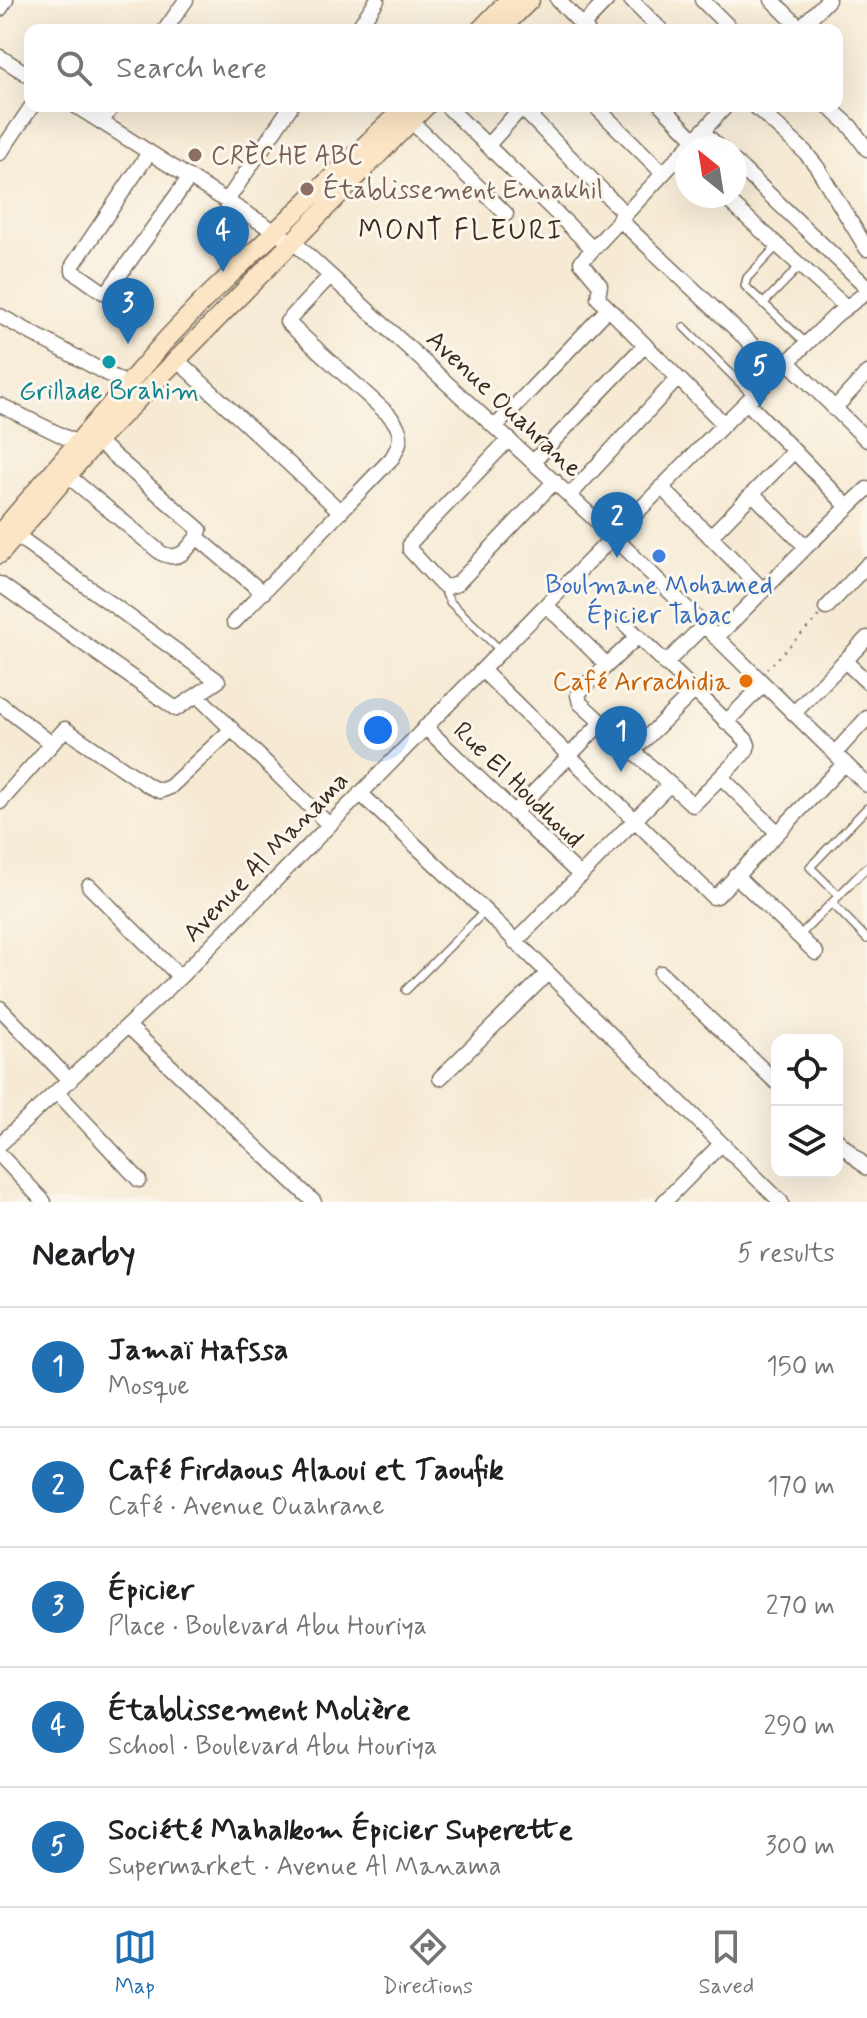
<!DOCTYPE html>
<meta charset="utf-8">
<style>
body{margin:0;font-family:Mynerve,sans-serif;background:#f6f6f6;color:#202124}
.controls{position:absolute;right:24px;bottom:24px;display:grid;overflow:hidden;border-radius:16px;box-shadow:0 8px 32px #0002}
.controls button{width:72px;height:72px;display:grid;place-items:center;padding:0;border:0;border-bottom:2px solid #e0e0e0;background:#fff;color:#202124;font:40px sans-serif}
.compass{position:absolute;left:675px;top:136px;width:72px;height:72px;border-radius:50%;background:#fff;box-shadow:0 8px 32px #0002;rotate:330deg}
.you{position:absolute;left:378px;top:730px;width:28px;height:28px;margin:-20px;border:6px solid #fff;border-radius:50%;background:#1a73e8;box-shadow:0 0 0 12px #1a73e833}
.badge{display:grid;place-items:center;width:52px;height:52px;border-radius:50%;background:#1f6fb2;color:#fff;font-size:26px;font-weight:700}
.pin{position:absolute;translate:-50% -66px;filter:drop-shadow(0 2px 4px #0008)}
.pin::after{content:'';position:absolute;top:42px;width:28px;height:24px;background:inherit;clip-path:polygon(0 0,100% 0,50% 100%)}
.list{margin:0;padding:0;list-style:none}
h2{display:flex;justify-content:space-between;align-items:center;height:104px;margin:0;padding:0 32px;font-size:34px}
h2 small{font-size:26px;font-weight:400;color:#757577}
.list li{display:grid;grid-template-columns:52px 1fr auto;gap:24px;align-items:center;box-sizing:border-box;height:120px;padding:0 32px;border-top:2px solid #e0e0e0}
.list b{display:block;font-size:30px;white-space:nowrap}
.list p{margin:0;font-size:26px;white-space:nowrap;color:#757577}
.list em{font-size:26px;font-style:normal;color:#757577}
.icon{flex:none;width:44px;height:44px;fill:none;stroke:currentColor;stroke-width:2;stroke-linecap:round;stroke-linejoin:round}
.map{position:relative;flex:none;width:867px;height:1202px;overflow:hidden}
.search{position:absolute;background:#fff;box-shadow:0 8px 32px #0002;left:24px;right:24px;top:24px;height:88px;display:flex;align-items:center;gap:20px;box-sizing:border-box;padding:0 28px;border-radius:16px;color:#757577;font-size:30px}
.sheet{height:704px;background:#fff}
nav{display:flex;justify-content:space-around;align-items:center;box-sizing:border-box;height:112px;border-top:2px solid #e0e0e0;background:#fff;font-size:22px;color:#757577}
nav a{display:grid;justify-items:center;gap:4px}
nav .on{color:#1f6fb2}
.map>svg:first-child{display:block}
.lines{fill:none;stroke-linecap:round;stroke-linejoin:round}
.lane-casing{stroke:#7c6d5e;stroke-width:10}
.street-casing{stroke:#7c6d5e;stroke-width:17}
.secondary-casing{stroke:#7c6d5e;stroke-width:21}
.path{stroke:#7c6d5e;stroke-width:2;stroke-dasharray:2 6;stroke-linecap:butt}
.lane{stroke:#fff;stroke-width:7}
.street{stroke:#fff;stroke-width:14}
.secondary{stroke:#fce5c4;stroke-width:18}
.education-dot{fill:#8d6e63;stroke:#fbf7ec;stroke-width:3}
.culture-dot{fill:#0f9aa8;stroke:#fbf7ec;stroke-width:3}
.shop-dot{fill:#3f7fe0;stroke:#fbf7ec;stroke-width:3}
.food-dot{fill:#e8710a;stroke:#fbf7ec;stroke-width:3}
.labels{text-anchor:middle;stroke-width:6;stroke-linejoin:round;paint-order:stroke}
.education-label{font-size:26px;fill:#785e54;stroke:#fbf7ec;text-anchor:start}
.culture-label{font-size:26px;fill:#0d838f;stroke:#fbf7ec}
.street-label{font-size:26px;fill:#3b2a1e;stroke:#fbf7ec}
.shop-label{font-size:26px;fill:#366cbe;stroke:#fbf7ec}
.food-label{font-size:26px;fill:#c56008;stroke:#fbf7ec;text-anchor:end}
.neighbourhood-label{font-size:28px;letter-spacing:2px;fill:#3b2a1e;stroke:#fbf7ec}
</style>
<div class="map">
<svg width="867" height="1202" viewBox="0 0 867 1202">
<rect width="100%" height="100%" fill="#fbf7ec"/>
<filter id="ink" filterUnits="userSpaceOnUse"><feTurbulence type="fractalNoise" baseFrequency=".0125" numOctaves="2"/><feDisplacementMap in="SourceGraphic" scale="16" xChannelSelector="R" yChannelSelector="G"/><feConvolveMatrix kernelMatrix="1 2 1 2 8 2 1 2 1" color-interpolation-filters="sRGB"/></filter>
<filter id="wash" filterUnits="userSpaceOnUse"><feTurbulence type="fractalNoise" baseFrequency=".006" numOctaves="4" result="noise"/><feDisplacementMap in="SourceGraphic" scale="32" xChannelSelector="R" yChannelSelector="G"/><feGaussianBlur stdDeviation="1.8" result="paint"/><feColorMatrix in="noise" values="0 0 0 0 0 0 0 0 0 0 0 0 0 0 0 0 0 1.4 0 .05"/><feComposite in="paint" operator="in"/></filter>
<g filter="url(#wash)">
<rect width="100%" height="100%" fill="#f6ead4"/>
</g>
<g filter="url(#ink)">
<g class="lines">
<g class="lane-casing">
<path id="lane" d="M777 246 747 278 745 286 807 344
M763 304 800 266
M684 327 753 396
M442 586 450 602 500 650
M839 896 810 867 867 808
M832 903 867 939
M799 936 867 867
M406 990 485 911"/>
</g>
<g class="street-casing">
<path id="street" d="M558 0 587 30
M631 0 661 30
M702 0 732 30
M772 0 800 28
M0 9 6 0
M582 26 607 0
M165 30 186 0
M357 30 377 0
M798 30 828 0
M0 57 30 76
M76 106 298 246 613 536 867 785
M447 106 592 248
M520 106 624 213
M595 106 662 172
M662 106 694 139
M755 106 805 152 817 167 867 249
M828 106 850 126 867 149
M411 121 506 214
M101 122 113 106
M702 131 720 148
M488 145 522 107
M0 153 32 106
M149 153 73 265V271L103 292 108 291 189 178
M735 162 867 287
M723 196 845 306
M226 202 291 106
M619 219 780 371
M0 316 128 385
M176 359 341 512
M788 362 867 440
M747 402 848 507
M0 405 77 443
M834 409 867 373
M724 424 598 298 600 285 581 262 726 106
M495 427 608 309
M509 439 410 543V550L441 584 448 587 457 584 555 481
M97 441 200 530 197 537 263 593
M534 461 645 345
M67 475 161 553C179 562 186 551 197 537
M661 487 763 590
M753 494 806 547
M570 495 678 378
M710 537 794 451
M0 584 176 709 218 681 16 535
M546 605 607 665
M826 608 867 565
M234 622 392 458C403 440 403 431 389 415L287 322 330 276
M625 624 746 740 748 745 746 751 693 805 580 703 578 695 583 688 638 636
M716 638 806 547 867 489
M845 661 867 682
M665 664 704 625
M482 670 713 897 717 896 845 763
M197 695 329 825
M0 704 52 744
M794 713 867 638
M726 722 764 684
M425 727 581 876
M633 751 694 691
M835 753 867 718
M721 777 777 832
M360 793 485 911 781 1202
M0 802 65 729 149 786 160 791 170 787 232 729
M514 813 600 724
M735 875 816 953
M89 886 180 977
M515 942 668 786
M661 973 777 1083
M0 1008 70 1081
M129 1027 314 1202
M440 1078 547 974
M58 1093 139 1180
M837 1140 867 1168
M0 1144 180 977 724 424 836 315 867 292
M0 1155 44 1202
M664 1202 721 1144"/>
</g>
<g class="secondary-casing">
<path id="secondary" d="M480 30 509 0
M500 30 530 0
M0 533 165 341 203 301 406 106
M0 554 97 441 426 106"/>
</g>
<path class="path" d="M767 669 819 616"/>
<use href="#lane" class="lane"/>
<use href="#street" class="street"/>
<use href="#secondary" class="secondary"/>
</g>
</g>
<g class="education-dot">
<circle cx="195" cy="155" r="8"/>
<circle cx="307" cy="189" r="8"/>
</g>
<circle class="culture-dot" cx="109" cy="362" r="8"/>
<circle class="shop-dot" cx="659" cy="556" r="8"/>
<circle class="food-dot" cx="746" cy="681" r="8"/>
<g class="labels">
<g class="education-label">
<text x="211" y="164">CRÈCHE ABC</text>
<text x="323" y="198">Établissement Ennakhil</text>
</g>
<g class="culture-label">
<text x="109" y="399">Grillade Brahim</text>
</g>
<g class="street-label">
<text transform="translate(505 403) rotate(43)" y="9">Avenue Ouahrane</text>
<text transform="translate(519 784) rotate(44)" y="9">Rue El Houdhoud</text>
<text transform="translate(265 856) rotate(-46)" y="9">Avenue Al Manama</text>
</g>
<g class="shop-label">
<text x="659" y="593">Boulmane Mohamed<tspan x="659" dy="30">Épicier Tabac</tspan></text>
</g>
<g class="food-label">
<text x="730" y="690">Café Arrachidia</text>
</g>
<g class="neighbourhood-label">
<text x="461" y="239">MONT FLEURI</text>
</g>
</g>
</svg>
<div class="controls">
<button><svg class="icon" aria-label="locate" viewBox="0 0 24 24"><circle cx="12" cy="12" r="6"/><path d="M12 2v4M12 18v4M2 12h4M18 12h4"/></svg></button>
<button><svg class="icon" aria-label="layers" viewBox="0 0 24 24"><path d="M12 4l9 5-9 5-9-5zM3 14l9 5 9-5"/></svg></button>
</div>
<svg class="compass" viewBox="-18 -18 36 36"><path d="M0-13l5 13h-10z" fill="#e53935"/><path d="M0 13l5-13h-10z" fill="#757577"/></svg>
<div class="you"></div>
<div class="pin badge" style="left:621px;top:772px">1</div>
<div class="pin badge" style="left:617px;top:558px">2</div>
<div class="pin badge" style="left:128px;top:344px">3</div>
<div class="pin badge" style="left:223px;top:272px">4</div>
<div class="pin badge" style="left:760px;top:407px">5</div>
<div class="search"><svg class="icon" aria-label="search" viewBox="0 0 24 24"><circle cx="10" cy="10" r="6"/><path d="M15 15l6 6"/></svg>Search here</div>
</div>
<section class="sheet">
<h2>Nearby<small>5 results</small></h2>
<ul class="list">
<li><span class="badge">1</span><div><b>Jamaï Hafssa</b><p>Mosque</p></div><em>150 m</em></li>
<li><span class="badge">2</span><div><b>Café Firdaous Alaoui et Taoufik</b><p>Café · Avenue Ouahrane</p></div><em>170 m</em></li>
<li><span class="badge">3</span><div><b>Épicier</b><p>Place · Boulevard Abu Houriya</p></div><em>270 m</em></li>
<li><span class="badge">4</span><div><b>Établissement Molière</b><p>School · Boulevard Abu Houriya</p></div><em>290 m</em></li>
<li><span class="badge">5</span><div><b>Société Mahalkom Épicier Superette</b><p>Supermarket · Avenue Al Manama</p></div><em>300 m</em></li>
</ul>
</section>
<nav>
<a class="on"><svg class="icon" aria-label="map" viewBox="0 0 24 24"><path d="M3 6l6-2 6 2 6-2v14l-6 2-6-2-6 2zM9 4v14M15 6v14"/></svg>Map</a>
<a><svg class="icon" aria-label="directions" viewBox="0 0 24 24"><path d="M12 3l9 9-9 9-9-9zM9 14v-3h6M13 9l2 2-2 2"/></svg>Directions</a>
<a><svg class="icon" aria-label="saved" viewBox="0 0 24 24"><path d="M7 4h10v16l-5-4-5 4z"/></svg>Saved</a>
</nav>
